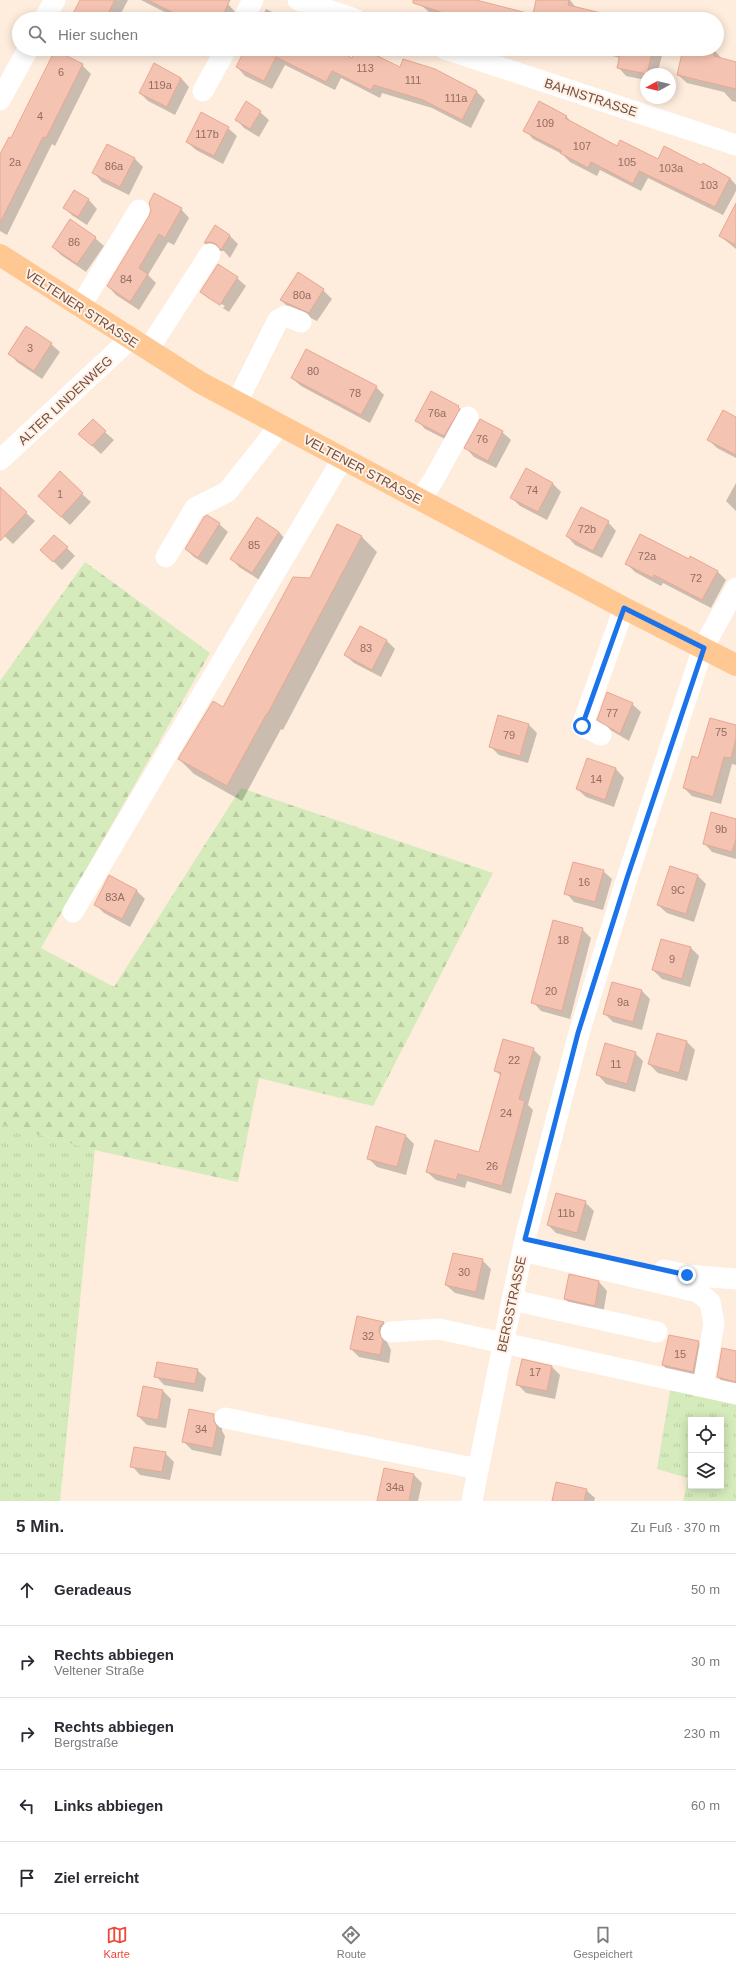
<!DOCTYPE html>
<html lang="de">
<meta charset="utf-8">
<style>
body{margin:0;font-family:Arial,sans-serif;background:#f2f2f3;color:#2b2b33}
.controls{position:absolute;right:12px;bottom:12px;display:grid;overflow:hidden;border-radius:0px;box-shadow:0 2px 10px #0003}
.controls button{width:36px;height:36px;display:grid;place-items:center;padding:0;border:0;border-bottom:1px solid #e1e1e2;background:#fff;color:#2b2b33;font:20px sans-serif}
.compass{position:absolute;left:640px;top:68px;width:36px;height:36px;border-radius:50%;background:#fff;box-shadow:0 2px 10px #0003;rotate:262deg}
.stop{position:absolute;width:12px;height:12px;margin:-9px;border:3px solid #1a73e8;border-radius:50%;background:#fff}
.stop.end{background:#1a73e8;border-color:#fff;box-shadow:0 1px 4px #0008}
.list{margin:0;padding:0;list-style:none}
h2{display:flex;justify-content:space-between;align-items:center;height:52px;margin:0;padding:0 16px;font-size:17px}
h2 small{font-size:13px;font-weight:400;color:#7c7c81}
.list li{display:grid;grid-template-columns:26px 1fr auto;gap:12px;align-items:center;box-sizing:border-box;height:72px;padding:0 16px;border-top:1px solid #e1e1e2}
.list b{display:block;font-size:15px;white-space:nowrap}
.list p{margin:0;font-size:13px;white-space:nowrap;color:#7c7c81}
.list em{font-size:13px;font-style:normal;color:#7c7c81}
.icon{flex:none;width:22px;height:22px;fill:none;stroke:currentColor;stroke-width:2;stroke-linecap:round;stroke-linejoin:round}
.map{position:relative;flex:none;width:736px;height:1501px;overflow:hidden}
.search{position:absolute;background:#fff;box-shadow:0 2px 10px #0003;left:12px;right:12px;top:12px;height:44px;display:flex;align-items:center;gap:10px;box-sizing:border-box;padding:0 14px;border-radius:22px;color:#7c7c81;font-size:15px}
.sheet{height:412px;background:#fff}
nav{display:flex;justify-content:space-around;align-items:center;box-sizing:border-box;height:56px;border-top:1px solid #e1e1e2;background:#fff;font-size:11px;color:#7c7c81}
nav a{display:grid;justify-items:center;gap:2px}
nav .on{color:#f14738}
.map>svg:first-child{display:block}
.grass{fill:url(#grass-tufts);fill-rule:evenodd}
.forest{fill:url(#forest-firs)}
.shadow{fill:#0003;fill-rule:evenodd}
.building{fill:#f5c3b2;stroke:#e8a792}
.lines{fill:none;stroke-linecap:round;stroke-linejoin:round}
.minor{stroke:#fff;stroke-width:21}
.major{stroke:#ffc792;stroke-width:22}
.route{stroke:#1a73e8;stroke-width:5}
.labels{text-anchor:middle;stroke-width:4;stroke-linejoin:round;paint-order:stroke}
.number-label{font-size:11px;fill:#946c60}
.street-label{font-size:13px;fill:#744f44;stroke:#fff1e4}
</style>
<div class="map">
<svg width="736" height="1501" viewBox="0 0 736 1501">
<defs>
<pattern id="grass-tufts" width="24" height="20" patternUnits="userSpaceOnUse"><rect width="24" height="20" fill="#d5ebbb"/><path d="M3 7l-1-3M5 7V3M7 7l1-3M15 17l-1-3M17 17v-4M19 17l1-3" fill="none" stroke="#bacba2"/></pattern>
<pattern id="forest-firs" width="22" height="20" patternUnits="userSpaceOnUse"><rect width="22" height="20" fill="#d5ebbb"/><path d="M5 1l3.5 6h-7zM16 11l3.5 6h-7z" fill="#bacba2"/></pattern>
</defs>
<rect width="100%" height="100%" fill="#feecdc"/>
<path class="grass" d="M0 1124 95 1150 60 1501H0Z
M671 1385 736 1398V1501H683L688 1478 657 1469ZM691 1420H721V1486H691Z"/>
<path class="forest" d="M85 562 210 653 41 948 114 987 241 788 493 873 373 1106 259 1078 238 1182 95 1150 0 1124V681Z"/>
<path class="shadow" d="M81 0H128L118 19H72Z
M141 0H219L228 4 236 13 233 19H178Z
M423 0H472L526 19H447L430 13 421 5Z
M544 0H570L577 9 616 19H533Z
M266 9 287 19H261Z
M246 49H332L352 60 357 49H361L401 69 434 70 477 92 485 100 471 128 432 108 382 93 380 98 341 78 335 90 285 65 272 89 245 76 237 67Z
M586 49H660L663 52 657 74H646V80L626 76 618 67 620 58Z
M684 49H706L715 51 723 60 736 63V102L732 101 724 92 687 83 678 75Z
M82 65 91 74 55 146 52 144 7 235 0 231V156L12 139Z
M154 65 181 78 189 87 175 115 148 101 140 93Z
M260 112 269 120 259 137 244 128 236 119Z
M566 116 573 124 618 147 658 160 702 167 730 178 736 185V191L723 215 648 178 641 191 600 170 597 176 570 162 562 154 533 139 525 130Z
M228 128 237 136 223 164 196 150 187 142Z
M108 145 135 159 143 167 129 195 102 182 94 173Z
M74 191 89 200 97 209 87 225 73 216 64 208Z
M181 209 189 218 174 245 168 242 148 275 156 283 139 310 116 295 108 286 150 217Z
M736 209V249L720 236Z
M71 221 95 238 104 246 86 272 61 255 53 247Z
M215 227 230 236 238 244 230 258 224 251H214L205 243Z
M298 274 323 290 332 299 317 321 289 308 281 300Z
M237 278 246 286 229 312 210 300 201 292ZM209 297 225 306 223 308 209 299Z
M26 327 51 344 60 352 42 379 17 362 9 353Z
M292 378 376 387 384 395 370 423 301 386Z
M458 407 466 415 453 443 425 429 417 420Z
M736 418V458L717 448 708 439Z
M105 432 114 440 101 454 88 442Z
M502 432 511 440 496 468 474 457 466 448Z
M526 470 553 484 561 492 547 520 520 506 512 498Z
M736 483V511L726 501Z
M82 494 91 502 70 525 47 504Z
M0 497 26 513 35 521 13 544 0 532Z
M608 522 616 531 602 558 575 545 567 536Z
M219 524 228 532 207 565 194 557 186 549Z
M338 525 362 537 377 552 283 730 281 729 242 801 194 774 179 759 224 708 310 579Z
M279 532 287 541 261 581 239 567 231 558Z
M67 548 75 556 62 570 50 558Z
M689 561 717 571 726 580 711 608 663 583 661 586 635 572 626 563Z
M360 627 387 641 395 649 381 677 354 663 345 655Z
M632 704 641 712 629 741 607 728 598 720Z
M528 724 537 733 528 763 499 755 491 747Z
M736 726V765L732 764 721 804 692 796 684 788 699 759Z
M588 759 616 769 624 778 614 807 586 797 577 789Z
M736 820V859L712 852 704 843Z
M603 871 612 879 603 910 574 902 566 893Z
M698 876 706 884 694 922 667 913 658 905Z
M136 890 145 899 130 927 104 913 95 904Z
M582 929 591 938 570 1019 541 1011 533 1002Z
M691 948 699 956 690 987 662 979 653 970Z
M642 991 650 999 642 1030 613 1022 604 1013Z
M658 1034 687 1042 695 1050 687 1081 658 1073 649 1064Z
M533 1049 541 1057 528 1105 533 1110 511 1194 467 1181 465 1188 436 1180 427 1172 480 1154 501 1076 496 1071Z
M635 1053 643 1061 635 1092 606 1084 598 1075Z
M406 1136 414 1144 406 1175 377 1167 368 1158Z
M585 1202 594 1211 585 1241 556 1233 548 1225Z
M482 1260 491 1269 484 1300 455 1293 446 1285Z
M570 1275 599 1282 607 1291 603 1314 574 1307 565 1299Z
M357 1318 384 1323 392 1331 387 1342 391 1350 389 1363 359 1357 351 1349Z
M698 1342 707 1350 701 1380 671 1374 663 1365Z
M736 1352V1388L726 1386 718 1377Z
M552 1367 560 1375 555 1399 526 1393 518 1385Z
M197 1370 206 1378 203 1392 164 1385 156 1376Z
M163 1391 171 1399 166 1428 147 1425 138 1416Z
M213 1415 222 1424V1431L225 1436 221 1456 192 1450 183 1441Z
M165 1453 174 1462 170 1480 140 1475 132 1466Z
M414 1475 422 1483 418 1501H379Z
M586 1490 595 1498 594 1501H553Z"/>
<path class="building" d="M80 0H115L105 19H70Z
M148 0H230L221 19H186Z
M413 0H476L531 14V19H462L413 3Z
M536 0H569L568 5 601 13 600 19H532Z
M245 49H334L352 58 356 49H363L400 67 403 59 435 69 477 91 462 120 423 100 374 85 371 90 332 71 326 82 276 57 264 81 236 67Z
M621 49H653L647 74 617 68Z
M683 49H715L714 56 736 62V89L677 75Z
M55 50 83 64 46 138 43 137 0 223V154L9 137 11 138Z
M154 63 181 78 167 107 139 93Z
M246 101 261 111 250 129 235 120Z
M539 101 567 116 565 118 617 146 620 140 658 159 664 146 701 165 703 163 730 178 715 207 639 171 633 184 591 162 588 168 560 153 562 151 523 131Z
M201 112 229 127 214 156 186 142Z
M107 144 135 158 120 187 92 173Z
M74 190 89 199 78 217 63 208Z
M154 193 182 208 165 238 159 234 139 268 148 274 130 302 107 286 149 216 151 210 149 203Z
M736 203V245L719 236Z
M70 219 96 237 77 264 52 247Z
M215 225 230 235 221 250 216 244 210 242 204 243Z
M218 264 238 277 220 305 200 292Z
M298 272 324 289 309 313 280 300Z
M26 326 52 343 34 371 8 354Z
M306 349 377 386 361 415 291 378Z
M431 391 459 406 458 407 460 409 444 436 415 421Z
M723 410 736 417V455L707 440Z
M93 419 106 431 92 446 78 434Z
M480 419 503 431 488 461 464 448Z
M526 468 553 483 538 512 510 498Z
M60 471 83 493 61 517 38 496Z
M0 487 27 512 0 541Z
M581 507 609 521 593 551 566 536Z
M207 515 220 523 198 558 185 549 204 517Z
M257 517 279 532 252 573 230 559Z
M337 524 362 536 267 715H266L227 786 178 759 213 701 223 707 293 577 310 578Z
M640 534 689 559 690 556 718 571 702 600 654 575 653 578 625 564Z
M54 535 68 547 53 562 40 550Z
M360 626 387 640 372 670 344 655Z
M607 692 633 703 620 734 597 720Z
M498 715 529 724 520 756 489 747Z
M710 718 736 725V739L731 758 724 757 713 797 683 788 692 756 698 758Z
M587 758 616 768 605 800 576 789Z
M711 812 736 819V839L732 852 703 844Z
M573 862 604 870 595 902 564 894Z
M670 866 698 875 686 914 657 905Z
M109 875 137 890 122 919 94 905Z
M553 920 583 928 562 1011 531 1003Z
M661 939 691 947 682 979 652 970Z
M612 982 642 990 633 1022 603 1014Z
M657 1033 687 1041 679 1073 648 1064Z
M503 1039 534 1048 519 1099 525 1101 502 1186 458 1174 456 1180 426 1172 435 1140 479 1152 501 1073 494 1071Z
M605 1043 636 1052 627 1084 596 1075Z
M376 1126 406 1135 397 1167 367 1159Z
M556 1193 586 1201 577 1233 547 1225Z
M453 1253 483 1259 476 1292 445 1285Z
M569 1274 599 1281 595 1306 564 1299Z
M357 1316 384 1322 380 1326 379 1332 383 1341 380 1355 350 1349Z
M669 1335 699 1341 693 1372 662 1365Z
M722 1348 736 1351V1382L717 1377Z
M522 1359 552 1366 547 1391 516 1385Z
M157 1362 198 1369 195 1384 154 1377Z
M143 1386 163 1390 158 1420 137 1416Z
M189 1409 214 1414V1421L217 1427 213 1448 182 1442Z
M134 1447 166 1452 162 1472 130 1467Z
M384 1468 414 1474 409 1501H377Z
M556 1482 587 1489 584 1501H552Z"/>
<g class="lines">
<path class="minor" d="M298 0 355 19
M44 19 55 0
M243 19 253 0
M445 49 736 145
M203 91 226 49
M0 100 28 49
M80 307 139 210
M148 350 210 254
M237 402 278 320 286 316 301 322
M0 460 130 339
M420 500 434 479 468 417
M166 557 195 508 227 492 280 425
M601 735 582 726 624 608
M73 912 343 458
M523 1251 698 1292 710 1302 714 1323 704 1380
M664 1270 687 1275 736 1279
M512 1300 657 1332
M391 1332 439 1329 736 1394
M225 1418 478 1469
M472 1501 512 1300 525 1239 579 1033 627 878 703 648 736 588"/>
<path class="major" d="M0 255 201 383 624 608 736 665"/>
</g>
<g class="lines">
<path class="route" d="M582 726 624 608 704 648 627 878 578 1033 525 1239 687 1275"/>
</g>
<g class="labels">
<g class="number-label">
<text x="365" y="72">113</text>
<text x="61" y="76">6</text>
<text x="413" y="84">111</text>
<text x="160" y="89">119a</text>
<text x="456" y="102">111a</text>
<text x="40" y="120">4</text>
<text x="545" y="127">109</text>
<text x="207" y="138">117b</text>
<text x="582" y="150">107</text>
<text x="15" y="166">2a</text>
<text x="627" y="166">105</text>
<text x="114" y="170">86a</text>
<text x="671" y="172">103a</text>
<text x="709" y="189">103</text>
<text x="74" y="246">86</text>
<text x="126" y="283">84</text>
<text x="302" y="299">80a</text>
<text x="30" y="352">3</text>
<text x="313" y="375">80</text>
<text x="355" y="397">78</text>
<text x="437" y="417">76a</text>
<text x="482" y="443">76</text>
<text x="532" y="494">74</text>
<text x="60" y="498">1</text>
<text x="587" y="533">72b</text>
<text x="254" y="549">85</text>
<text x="647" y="560">72a</text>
<text x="696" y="582">72</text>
<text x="366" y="652">83</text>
<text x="612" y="717">77</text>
<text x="721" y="736">75</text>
<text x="509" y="739">79</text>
<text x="596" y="783">14</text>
<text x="721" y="833">9b</text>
<text x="584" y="886">16</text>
<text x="678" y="894">9C</text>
<text x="115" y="901">83A</text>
<text x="563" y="944">18</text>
<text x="672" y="963">9</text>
<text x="551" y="995">20</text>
<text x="623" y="1006">9a</text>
<text x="514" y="1064">22</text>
<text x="616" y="1068">11</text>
<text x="506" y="1117">24</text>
<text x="492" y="1170">26</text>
<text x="566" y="1217">11b</text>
<text x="464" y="1276">30</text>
<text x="368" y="1340">32</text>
<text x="680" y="1358">15</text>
<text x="535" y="1376">17</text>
<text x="201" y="1433">34</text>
<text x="395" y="1491">34a</text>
</g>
<g class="street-label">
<text transform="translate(591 97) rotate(18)" y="5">BAHNSTRASSE</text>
<text transform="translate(82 308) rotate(33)" y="5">VELTENER STRASSE</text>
<text transform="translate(65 400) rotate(-43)" y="5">ALTER LINDENWEG</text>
<text transform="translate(363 469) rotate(28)" y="5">VELTENER STRASSE</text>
<text transform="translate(511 1304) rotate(-78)" y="5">BERGSTRASSE</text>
</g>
</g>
</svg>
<div class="controls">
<button><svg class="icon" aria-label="locate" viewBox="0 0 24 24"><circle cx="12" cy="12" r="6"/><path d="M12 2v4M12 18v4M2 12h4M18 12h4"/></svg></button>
<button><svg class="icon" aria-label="layers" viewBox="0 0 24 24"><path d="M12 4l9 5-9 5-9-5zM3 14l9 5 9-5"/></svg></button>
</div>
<svg class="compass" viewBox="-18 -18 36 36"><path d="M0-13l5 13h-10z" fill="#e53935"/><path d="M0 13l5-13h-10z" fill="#7c7c81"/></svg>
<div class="stop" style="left:582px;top:726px"></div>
<div class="stop end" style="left:687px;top:1275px"></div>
<div class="search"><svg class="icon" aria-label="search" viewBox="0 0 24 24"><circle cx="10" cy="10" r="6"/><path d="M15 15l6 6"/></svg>Hier suchen</div>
</div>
<section class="sheet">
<h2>5 Min.<small>Zu Fuß · 370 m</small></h2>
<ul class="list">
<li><svg class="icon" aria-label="ahead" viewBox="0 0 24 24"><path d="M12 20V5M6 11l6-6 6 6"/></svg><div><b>Geradeaus</b></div><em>50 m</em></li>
<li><svg class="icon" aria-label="right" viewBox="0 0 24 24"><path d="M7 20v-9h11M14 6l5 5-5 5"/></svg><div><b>Rechts abbiegen</b><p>Veltener Straße</p></div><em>30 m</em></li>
<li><svg class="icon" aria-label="right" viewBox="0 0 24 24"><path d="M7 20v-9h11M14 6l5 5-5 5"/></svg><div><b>Rechts abbiegen</b><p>Bergstraße</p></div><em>230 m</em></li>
<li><svg class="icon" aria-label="left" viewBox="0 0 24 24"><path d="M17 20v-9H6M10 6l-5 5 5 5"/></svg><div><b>Links abbiegen</b></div><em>60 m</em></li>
<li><svg class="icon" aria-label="arrive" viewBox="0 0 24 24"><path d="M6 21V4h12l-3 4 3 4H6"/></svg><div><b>Ziel erreicht</b></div></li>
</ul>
</section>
<nav>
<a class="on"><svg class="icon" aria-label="map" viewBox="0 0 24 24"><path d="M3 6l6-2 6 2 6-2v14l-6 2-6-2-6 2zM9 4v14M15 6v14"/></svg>Karte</a>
<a><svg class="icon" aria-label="directions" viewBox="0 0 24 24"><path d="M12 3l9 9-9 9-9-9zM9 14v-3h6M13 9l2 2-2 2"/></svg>Route</a>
<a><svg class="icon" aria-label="saved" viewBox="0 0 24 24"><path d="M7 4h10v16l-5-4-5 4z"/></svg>Gespeichert</a>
</nav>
